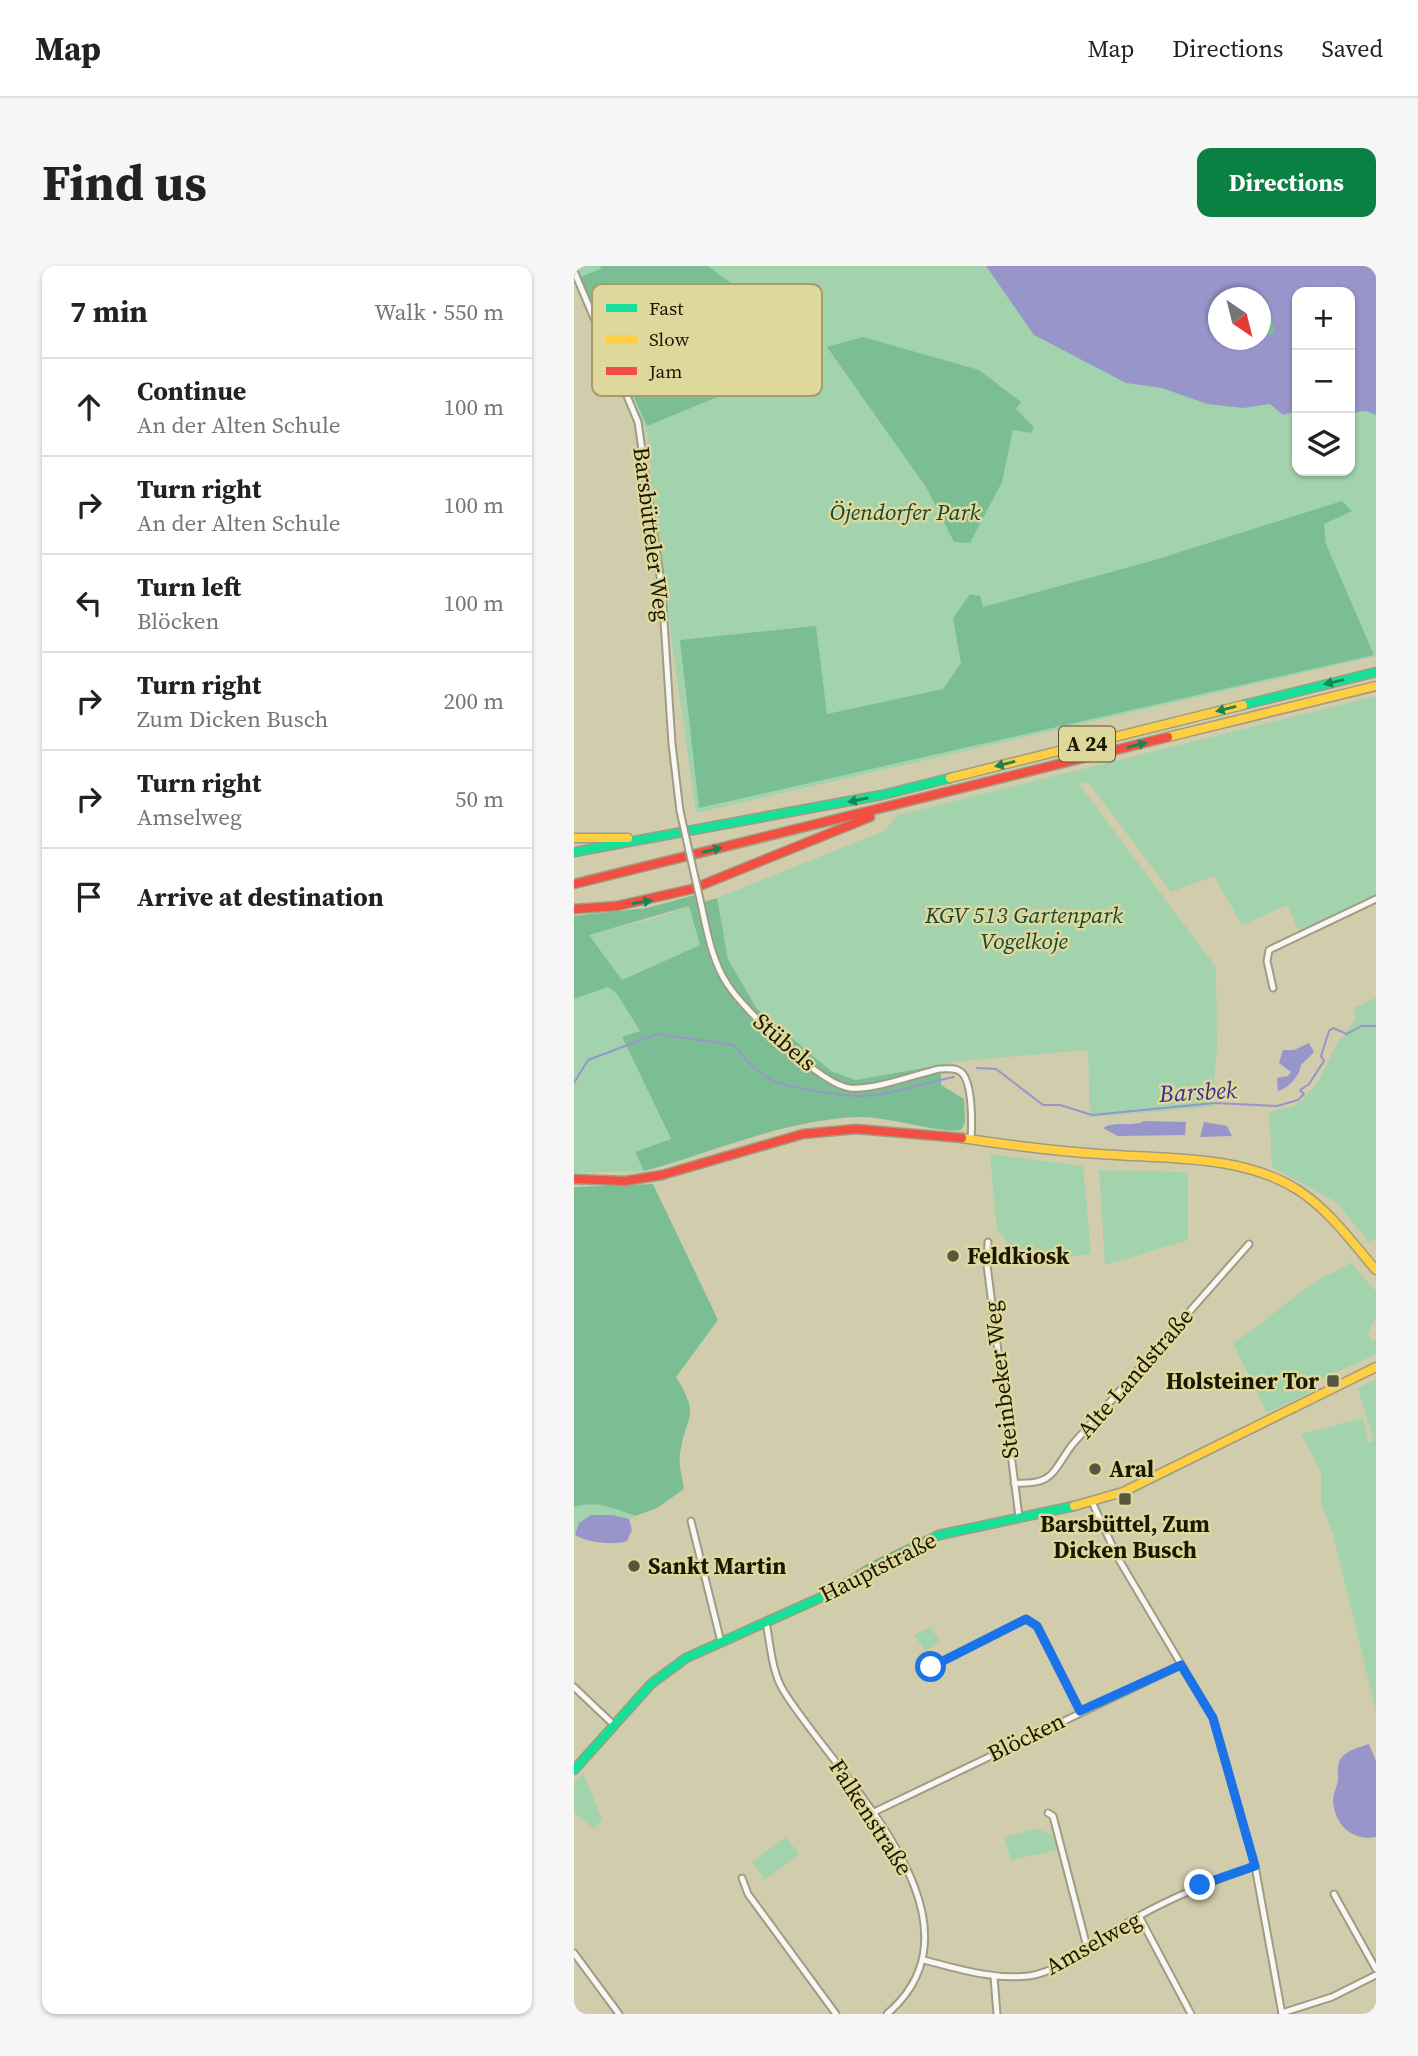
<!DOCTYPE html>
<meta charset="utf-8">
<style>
body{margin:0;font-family:"Source Serif 4",serif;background:#f6f6f6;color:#222}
.controls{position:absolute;right:21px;top:21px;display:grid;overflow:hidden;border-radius:14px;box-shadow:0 2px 5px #0004}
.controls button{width:63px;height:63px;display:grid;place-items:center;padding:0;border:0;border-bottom:2px solid #e0e0e0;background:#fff;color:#222;font:35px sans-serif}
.compass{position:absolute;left:634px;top:21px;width:63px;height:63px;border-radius:50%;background:#fff;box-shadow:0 2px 5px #0004;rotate:145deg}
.stop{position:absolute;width:21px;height:21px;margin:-16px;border:5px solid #1a73e8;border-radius:50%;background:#fff}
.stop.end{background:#1a73e8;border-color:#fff;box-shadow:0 2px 7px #0008}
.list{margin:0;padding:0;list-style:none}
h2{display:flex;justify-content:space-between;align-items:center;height:91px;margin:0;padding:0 28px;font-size:30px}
h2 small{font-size:23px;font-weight:400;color:#767676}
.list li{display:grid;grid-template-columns:46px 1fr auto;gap:21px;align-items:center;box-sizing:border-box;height:98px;padding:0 28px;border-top:2px solid #e0e0e0}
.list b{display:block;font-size:26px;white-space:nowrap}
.list p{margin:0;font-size:23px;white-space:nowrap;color:#767676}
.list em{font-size:23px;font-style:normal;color:#767676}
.icon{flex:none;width:38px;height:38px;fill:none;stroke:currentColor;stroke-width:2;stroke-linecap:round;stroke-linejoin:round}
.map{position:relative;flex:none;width:802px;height:1748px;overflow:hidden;border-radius:14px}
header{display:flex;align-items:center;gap:42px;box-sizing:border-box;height:98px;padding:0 35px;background:#fff;border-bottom:2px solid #e0e0e0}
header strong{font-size:33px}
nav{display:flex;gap:38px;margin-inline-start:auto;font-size:24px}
.intro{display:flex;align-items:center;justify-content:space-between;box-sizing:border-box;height:168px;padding:0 42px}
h1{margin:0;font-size:49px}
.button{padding:18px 32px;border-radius:14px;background:#0b8043;color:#fff;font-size:24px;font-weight:700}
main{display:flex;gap:42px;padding:0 42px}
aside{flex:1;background:#fff;border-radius:14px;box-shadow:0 2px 5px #0004}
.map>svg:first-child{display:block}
.green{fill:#a2d3ad;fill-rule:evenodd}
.forest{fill:#7bbe94;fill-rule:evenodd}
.water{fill:#9795ca;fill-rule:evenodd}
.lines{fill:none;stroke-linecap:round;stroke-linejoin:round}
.stream{stroke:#9795ca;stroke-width:2}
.street-casing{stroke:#9f9c83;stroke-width:9}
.fast-casing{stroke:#9f9c83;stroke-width:11}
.slow-casing{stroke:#9f9c83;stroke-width:11}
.jam-casing{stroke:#9f9c83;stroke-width:11}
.street{stroke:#f8f7f3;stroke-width:5}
.fast{stroke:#16e098;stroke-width:8}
.slow{stroke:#ffcf43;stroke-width:8}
.jam{stroke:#f24e42;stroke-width:8}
.street-bridge-casing{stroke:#9f9c83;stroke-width:9;stroke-linecap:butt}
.street-bridge{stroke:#f8f7f3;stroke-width:5}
.oneway{fill:#188654}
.route{stroke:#1a73e8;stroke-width:9}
.poi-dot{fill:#5a563d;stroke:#dfd89d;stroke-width:2.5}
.labels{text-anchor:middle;stroke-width:5;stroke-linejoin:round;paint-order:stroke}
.shield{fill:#dfd89d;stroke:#565130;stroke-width:2}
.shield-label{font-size:21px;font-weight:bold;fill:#1b1702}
.park-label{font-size:23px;font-style:italic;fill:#154732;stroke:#dfd89d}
.street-label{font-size:23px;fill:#1b1702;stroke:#dfd89d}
.poi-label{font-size:23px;font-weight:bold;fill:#1b1702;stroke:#dfd89d;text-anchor:start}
.water-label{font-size:24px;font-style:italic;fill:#3b2c95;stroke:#dfd89d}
.key{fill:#dfd89d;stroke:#a49e6e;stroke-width:2}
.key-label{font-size:19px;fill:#1b1702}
</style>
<header>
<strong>Map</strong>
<nav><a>Map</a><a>Directions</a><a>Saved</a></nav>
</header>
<div class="intro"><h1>Find us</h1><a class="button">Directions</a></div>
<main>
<aside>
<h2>7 min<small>Walk · 550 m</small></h2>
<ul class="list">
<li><svg class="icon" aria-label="ahead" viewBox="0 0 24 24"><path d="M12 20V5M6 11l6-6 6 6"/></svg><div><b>Continue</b><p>An der Alten Schule</p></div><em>100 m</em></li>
<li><svg class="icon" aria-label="right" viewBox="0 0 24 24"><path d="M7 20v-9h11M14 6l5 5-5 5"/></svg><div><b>Turn right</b><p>An der Alten Schule</p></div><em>100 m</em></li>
<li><svg class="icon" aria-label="left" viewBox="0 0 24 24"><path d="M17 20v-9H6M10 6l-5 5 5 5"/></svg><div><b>Turn left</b><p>Blöcken</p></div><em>100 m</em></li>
<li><svg class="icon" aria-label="right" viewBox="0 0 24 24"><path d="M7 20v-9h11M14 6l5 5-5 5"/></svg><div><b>Turn right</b><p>Zum Dicken Busch</p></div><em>200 m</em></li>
<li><svg class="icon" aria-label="right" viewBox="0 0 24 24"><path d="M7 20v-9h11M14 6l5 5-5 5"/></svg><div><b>Turn right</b><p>Amselweg</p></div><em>50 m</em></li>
<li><svg class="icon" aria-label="arrive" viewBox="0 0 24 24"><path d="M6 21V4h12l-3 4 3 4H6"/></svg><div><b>Arrive at destination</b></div></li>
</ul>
</aside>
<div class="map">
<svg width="802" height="1748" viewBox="0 0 802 1748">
<rect width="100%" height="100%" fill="#d0ccac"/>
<path class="green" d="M0 0H802V390L122 547 81 254 74 169ZM723 26H776V205H723ZM645 32H687V74H645Z
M802 430V629L725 665 713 639 668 659 640 610 597 626 514 516 505 518 642 701 643 782 638 841 516 851 514 784 388 795 281 814 257 805 183 743 154 693 143 632 310 565 324 549Z
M115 640 126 679 48 714 14 669 84 651Z
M34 720 43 728 66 765 48 772 97 874 61 886 70 905 0 907V733Z
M802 732V972L795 976 762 936 698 901 695 846 720 840 729 833 745 815 763 777 782 753 779 742Z
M416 888 509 900 517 988 425 998 433 981 431 970 423 966Z
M525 904 614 906V974L531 999Z
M776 996 802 1025V1052L793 1068 799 1075 802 1073V1088L742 1116 736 1126 693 1147 659 1077C689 1058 714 1034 743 1015 754 1007 767 1005 776 996Z
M802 1113V1444L759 1269 747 1237V1205L727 1168 789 1152 794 1176H800L784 1122Z
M12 1237 35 1239 61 1250 55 1253 39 1249 5 1257 0 1269V1241Z
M356 1361 366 1375 351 1385 340 1369Z
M9 1507 28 1553 20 1563 0 1547V1517Z
M463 1563 479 1569 483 1584 437 1594 430 1571Z
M212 1571 225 1588 191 1614 178 1596Z"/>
<path class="forest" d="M26 0H134L184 38 207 105 73 160 6 11 27 3Z
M684 62a9 9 0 1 1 18 0a9 9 0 1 1-18 0Z
M289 71 405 104 447 136 442 143 460 161 457 167 439 164 428 216 396 277 380 276 352 221 253 81Z
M768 235 778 245 750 258 752 278 800 389 125 542 106 374 242 360 253 448 369 423 387 397 379 352 396 328 406 330 409 341 574 296Z
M121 629 122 638 143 632 154 693 183 743 257 805 281 814 367 799V819L390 833 391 856 387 864C367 868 313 850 285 851 213 853 139 886 70 905L61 886 97 873 48 771 66 765 43 728 34 721 0 733V650L73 642ZM115 640 126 679 48 714 15 669Z
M79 918 144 1054 102 1111C128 1153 111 1148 106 1189 104 1200 109 1213 110 1223L83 1242 61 1250C40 1242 22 1234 0 1241V921Z"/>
<path class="water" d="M412 0H802V149L792 145 776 147V26H723V145L709 149 696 138 669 142 633 138 588 122 552 117 460 69ZM645 32H687V54L695 53 699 56 700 66 687 74H645Z
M735 777 740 786 727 799C726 809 715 822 704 825L703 812 714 810 717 806 705 797 709 784H720Z
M570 855 612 856 611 869 544 870 529 862C542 854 557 862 570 855Z
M630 856 653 860 658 870 626 871Z
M17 1249H39L55 1253 58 1264 53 1275C40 1280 12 1276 1 1269L5 1257Z
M795 1478 802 1495V1571C779 1575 761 1560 759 1535 759 1527 763 1522 764 1514 764 1505 762 1496 770 1489 776 1483 787 1481 795 1478Z"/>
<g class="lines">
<path class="stream" d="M403 802 422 803 469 839H486L518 849 641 837 703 840 724 834 730 828 726 824 735 818 750 795 747 790 755 765 759 762 773 768 787 760H802
M0 817 14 794 83 768 160 779C170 793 180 803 194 812 209 822 265 829 284 830 309 831 354 816 380 811"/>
<g class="street-casing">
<path id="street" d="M0 5 64 156 88 324 98 478 106 545
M127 638C133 665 138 696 154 719 170 744 247 819 276 822 301 824 340 809 365 803 373 803 381 801 387 806 399 816 398 859 397 873
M699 722 693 695 695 684 802 633
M414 976 413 999 445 1251
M440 1217C479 1219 477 1208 498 1179L675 978
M518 1236 544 1292 639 1452 681 1600 708 1748
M117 1255 147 1376
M192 1356C196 1377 198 1406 209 1424 260 1508 424 1653 313 1748
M357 1401 452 1353 463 1360 506 1445
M0 1421 40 1459
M298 1547 607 1399
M474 1547 479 1550 513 1681
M168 1612 174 1628 262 1748
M760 1628 802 1703
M565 1650 617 1748
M0 1687 45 1748
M350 1694C385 1703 419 1714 455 1710 487 1706 534 1668 563 1651 601 1630 640 1614 681 1600
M420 1711 423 1748
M708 1747 758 1731 802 1709"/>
</g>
<g class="fast-casing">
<path id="fast" d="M669 439 802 406
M0 586 308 529 376 512
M0 1504 77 1418 112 1392 259 1326 299 1301 365 1269 500 1240"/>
</g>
<g class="slow-casing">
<path id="slow" d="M594 471 802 420
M376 512 669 439
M0 572H54
M388 872C434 879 479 885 526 888 590 893 668 888 724 924 755 944 778 976 802 1004
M500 1240 549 1226 802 1101"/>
</g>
<g class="jam-casing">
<path id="jam" d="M0 618 594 471
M0 643 43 640 118 623 296 551
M0 913 51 915 88 909 229 868 282 863 388 872"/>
</g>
<use href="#street" class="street"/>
<use href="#fast" class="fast"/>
<use href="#slow" class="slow"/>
<use href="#jam" class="jam"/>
<g class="street-bridge-casing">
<path id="street-bridge" d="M106 545 127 638"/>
</g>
<use href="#street-bridge" class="street-bridge"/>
</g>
<defs><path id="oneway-solid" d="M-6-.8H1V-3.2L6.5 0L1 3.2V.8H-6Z" transform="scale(1.75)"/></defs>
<g class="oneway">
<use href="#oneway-solid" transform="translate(760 416) rotate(167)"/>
<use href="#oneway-solid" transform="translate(652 443) rotate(166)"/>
<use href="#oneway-solid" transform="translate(563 479) rotate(-14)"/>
<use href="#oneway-solid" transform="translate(431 498) rotate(166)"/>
<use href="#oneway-solid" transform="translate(284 534) rotate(168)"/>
<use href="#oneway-solid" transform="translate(138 584) rotate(-14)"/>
<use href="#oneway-solid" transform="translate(68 636) rotate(-9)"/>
</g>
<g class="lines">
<path class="route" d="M357 1401 452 1353 463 1360 506 1445 607 1399 639 1452 681 1600 626 1619"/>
</g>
<g class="poi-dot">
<circle cx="379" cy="990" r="7"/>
<rect x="752" y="1108" width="14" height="14" rx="3.5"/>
<circle cx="521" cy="1203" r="7"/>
<rect x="544" y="1226" width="14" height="14" rx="3.5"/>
<circle cx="60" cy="1300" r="7"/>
</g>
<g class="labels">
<rect class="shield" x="485" y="460.5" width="56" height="35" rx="5"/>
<g class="shield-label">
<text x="513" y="485">A 24</text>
</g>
<g class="park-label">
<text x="331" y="254">Öjendorfer Park</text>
<text x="450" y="657">KGV 513 Gartenpark<tspan x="450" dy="26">Vogelkoje</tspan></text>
</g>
<g class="street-label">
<text transform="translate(78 268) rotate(83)" y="8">Barsbütteler Weg</text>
<text transform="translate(211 776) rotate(41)" y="8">Stübels</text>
<text transform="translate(561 1107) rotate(-49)" y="8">Alte Landstraße</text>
<text transform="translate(427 1114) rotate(-97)" y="8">Steinbeker Weg</text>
<text transform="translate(304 1301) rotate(-27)" y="8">Hauptstraße</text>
<text transform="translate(452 1471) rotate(-26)" y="8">Blöcken</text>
<text transform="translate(297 1551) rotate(57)" y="8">Falkenstraße</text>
<text transform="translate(519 1677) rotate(-29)" y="8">Amselweg</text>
</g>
<g class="poi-label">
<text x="393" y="998">Feldkiosk</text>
<text x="745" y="1123" text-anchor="end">Holsteiner Tor</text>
<text x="535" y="1211">Aral</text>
<text x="551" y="1266" text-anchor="middle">Barsbüttel, Zum<tspan x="551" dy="26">Dicken Busch</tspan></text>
<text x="74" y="1308">Sankt Martin</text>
</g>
<g class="water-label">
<text transform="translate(624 826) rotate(-3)" y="8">Barsbek</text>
</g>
</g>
<rect x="18" y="18" width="230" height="112" rx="10" class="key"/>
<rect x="32" y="38" width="31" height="8" fill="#16e098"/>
<rect x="32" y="69" width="31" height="9" fill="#ffcf43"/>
<rect x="32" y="101" width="31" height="8" fill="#f24e42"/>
<g class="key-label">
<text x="75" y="49">Fast</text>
<text x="75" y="80">Slow</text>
<text x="75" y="112">Jam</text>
</g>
</svg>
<div class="controls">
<button>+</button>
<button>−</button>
<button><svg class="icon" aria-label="layers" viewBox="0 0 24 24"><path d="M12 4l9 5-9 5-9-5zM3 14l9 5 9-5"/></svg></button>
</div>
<svg class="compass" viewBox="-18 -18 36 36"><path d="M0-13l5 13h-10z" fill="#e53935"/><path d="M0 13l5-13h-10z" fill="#767676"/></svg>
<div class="stop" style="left:357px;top:1401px"></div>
<div class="stop end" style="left:626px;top:1619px"></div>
</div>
</main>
